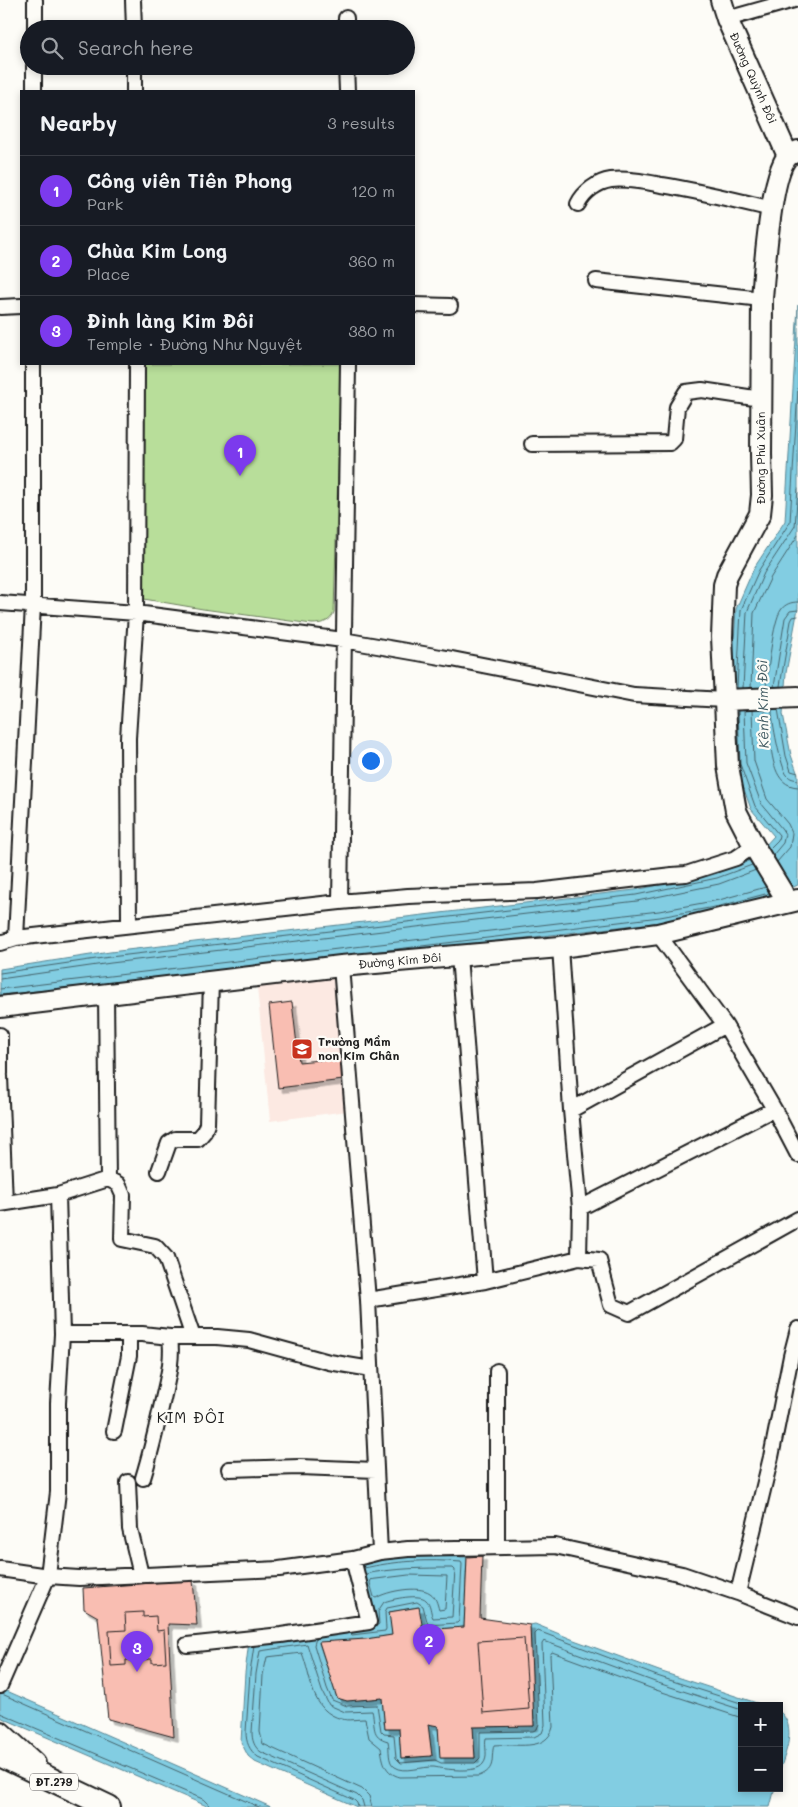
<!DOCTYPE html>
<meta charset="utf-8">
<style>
body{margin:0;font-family:Mali,sans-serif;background:#20242c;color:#f1f3f6}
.controls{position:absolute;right:15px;bottom:15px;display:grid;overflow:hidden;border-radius:0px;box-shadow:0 2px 8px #0003}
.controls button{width:45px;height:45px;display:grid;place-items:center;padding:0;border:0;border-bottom:1px solid #363941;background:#171b24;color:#f1f3f6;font:25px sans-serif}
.you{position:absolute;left:370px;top:760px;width:18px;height:18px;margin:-12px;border:4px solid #fff;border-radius:50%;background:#1a73e8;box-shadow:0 0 0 8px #1a73e833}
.badge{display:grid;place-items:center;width:32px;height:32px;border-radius:50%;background:#7c3aed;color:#fff;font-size:16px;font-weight:700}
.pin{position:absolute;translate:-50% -41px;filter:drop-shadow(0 1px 2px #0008)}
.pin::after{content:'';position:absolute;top:26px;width:18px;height:15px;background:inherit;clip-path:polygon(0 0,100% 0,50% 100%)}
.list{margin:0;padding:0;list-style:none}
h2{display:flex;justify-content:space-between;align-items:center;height:65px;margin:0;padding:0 20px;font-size:21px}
h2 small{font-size:16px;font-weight:400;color:#9ea1a6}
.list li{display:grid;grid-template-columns:32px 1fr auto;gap:15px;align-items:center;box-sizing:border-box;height:70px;padding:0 20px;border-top:1px solid #363941}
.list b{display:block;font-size:19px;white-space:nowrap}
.list p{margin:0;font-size:16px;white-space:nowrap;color:#9ea1a6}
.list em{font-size:16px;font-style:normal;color:#9ea1a6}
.icon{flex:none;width:28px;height:28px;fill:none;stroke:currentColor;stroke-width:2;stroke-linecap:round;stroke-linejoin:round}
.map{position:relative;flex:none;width:798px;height:1807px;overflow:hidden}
.search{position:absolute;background:#171b24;box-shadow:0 2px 8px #0003;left:20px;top:20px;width:395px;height:55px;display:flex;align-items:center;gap:12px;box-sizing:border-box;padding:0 18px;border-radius:28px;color:#9ea1a6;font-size:19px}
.panel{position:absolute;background:#171b24;box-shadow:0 2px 8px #0003;left:20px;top:90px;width:395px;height:275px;border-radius:0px}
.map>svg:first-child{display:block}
.built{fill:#fce9e2}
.green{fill:#b8de9a;stroke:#6a7d5b}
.water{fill:#82cde2;stroke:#598693}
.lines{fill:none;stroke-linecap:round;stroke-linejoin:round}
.shore{stroke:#45636b;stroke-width:1}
.building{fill:#f9beb2;stroke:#1c1c1c;filter:url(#shadow)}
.street-casing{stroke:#1c1c1c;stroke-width:18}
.secondary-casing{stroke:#1c1c1c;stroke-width:24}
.primary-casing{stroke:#1c1c1c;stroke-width:26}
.street{stroke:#fdfcf7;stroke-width:14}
.secondary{stroke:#fdfcf7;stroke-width:20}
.primary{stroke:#fdfcf7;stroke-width:22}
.labels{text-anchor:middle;stroke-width:4.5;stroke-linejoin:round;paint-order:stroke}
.shield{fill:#fdfcf7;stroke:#605f5e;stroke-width:1}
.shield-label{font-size:11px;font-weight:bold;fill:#1c1c1c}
.street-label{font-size:12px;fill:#1c1c1c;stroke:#fdfcf7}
.poi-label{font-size:12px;font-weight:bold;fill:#1c1c1c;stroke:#fdfcf7;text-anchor:start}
.water-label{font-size:14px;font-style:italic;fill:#405a61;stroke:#fdfcf7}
.quarter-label{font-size:15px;letter-spacing:1px;fill:#1c1c1c;stroke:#fdfcf7}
</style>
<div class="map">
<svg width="798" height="1807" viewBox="0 0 798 1807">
<defs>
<filter id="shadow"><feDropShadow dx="4.5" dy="4.5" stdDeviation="0" flood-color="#0004"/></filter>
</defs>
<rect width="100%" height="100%" fill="#fdfcf7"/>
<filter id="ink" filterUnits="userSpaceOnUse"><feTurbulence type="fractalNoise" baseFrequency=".02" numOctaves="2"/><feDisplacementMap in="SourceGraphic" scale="10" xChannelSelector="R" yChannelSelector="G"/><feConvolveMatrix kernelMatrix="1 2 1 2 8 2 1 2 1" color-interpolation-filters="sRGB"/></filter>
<g filter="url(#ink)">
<path class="built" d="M333 976 348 1111 270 1121 257 987Z"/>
<path class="green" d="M143 364H341L334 612C331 622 321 624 312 624L203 609 144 599 142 595Z"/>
<path class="water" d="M798 305V608L786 673 783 714 791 755 798 775V885L764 900 661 922 0 1000V969L110 952 635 890 716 873 753 859 774 836 751 809 735 764 732 676 736 609 754 568 785 521Z
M408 1556 467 1557 464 1627 423 1630 418 1607 390 1612 392 1635 366 1639 319 1643 337 1698 347 1701 382 1698 385 1729H399L401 1758 432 1756 428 1724 438 1726 441 1758H475L473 1727 534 1726 530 1625 535 1624 574 1640 659 1671 766 1706H742V1788H775L770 1807H357L255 1762 248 1756 241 1742 245 1673 249 1641 361 1624 346 1566 384 1558Z
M0 1688 271 1807H209L0 1717Z
M779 1711C798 1727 785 1753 779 1773Z"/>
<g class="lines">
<path class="shore" d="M780 686 791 621 793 617 798 616
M766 687C768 672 773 621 781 610 785 604 791 602 798 602
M774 687 785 618 790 611 798 610
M737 688 741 610 759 570 790 522 798 389
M743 688 747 612 764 573 795 526 798 489
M751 688 754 613 771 577 798 535
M772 709C771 719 781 768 787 775 790 779 794 779 798 780
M778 709 786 756 791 771 798 773
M744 710 746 763 761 803 782 829 785 834 783 843 773 855
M752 710 754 761 767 799 788 824 792 833 790 847 777 862
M765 710C764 719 767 728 769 737 773 756 773 786 798 787
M738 711 740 764 755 806 779 835 778 840 769 849
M364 953 660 917 720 906 769 893
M0 973 110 957 636 895 717 878 752 865
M0 979 111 963 637 901 719 884 756 870
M0 989 659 911 719 900 766 887
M0 995 83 986
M365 1574C395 1568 423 1568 453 1568L455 1570 452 1617 433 1618C430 1612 431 1604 426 1600 420 1593 392 1599 384 1602L378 1611 379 1624 376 1626
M409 1575 447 1576 445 1609 439 1610C437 1603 436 1597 430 1593 419 1585 387 1591 376 1598L374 1597 370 1583 371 1580Z
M350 1633 352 1635 385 1631 386 1629 385 1612 387 1608 417 1602 423 1606 428 1625 457 1623 459 1621 462 1564 461 1562C428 1559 395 1561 364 1568
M316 1638 314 1645 327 1688 332 1700 347 1706 377 1705 381 1731 384 1734 394 1735 396 1758 401 1763 435 1760 441 1763H475L480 1758V1732L533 1731 537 1729 539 1724 535 1634 538 1631 657 1676 750 1706
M254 1646 250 1673 246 1732C246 1742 249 1750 258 1757L354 1800 357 1803 358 1807
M2 1694 259 1807
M0 1713 205 1800 208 1803 209 1807
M364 1807 362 1800 357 1795 261 1752C254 1747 252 1740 252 1732L256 1674 260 1651 307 1644 322 1691 329 1705 345 1712 372 1711C376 1726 370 1736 388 1741 390 1749 387 1762 395 1767 405 1774 423 1766 434 1767 444 1769 476 1774 483 1764 489 1757 484 1746 486 1738L534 1737 542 1733 545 1725 542 1644 544 1641 655 1682 742 1710
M372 1807 369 1796 362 1789 263 1744 260 1732 263 1675 267 1657 302 1653C312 1678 310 1711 342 1719 349 1721 357 1719 365 1719L369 1738 381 1748C383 1762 385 1773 400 1777L479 1776C497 1769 490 1759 494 1745 514 1743 547 1753 553 1727L550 1655 552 1652 653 1689 742 1718"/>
</g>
<path class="building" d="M292 1002 299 1062 341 1058 343 1080 278 1088 269 1005Z
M482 1556 480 1618 530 1625 534 1726 473 1727 475 1758H440L438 1726 428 1724 432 1756 401 1758 399 1729H385L382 1698 347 1701 337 1698 319 1642 366 1639 392 1635 389 1612 419 1607 423 1630 464 1627 467 1557Z
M193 1580 197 1625 168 1624 174 1737 108 1719 98 1617 84 1609 83 1588Z
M143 1612V1617L156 1616 157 1631 164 1630 166 1662 152 1663V1659L126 1660V1665L111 1666 109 1631 126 1630 125 1613Z
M524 1638 529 1709 483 1713 478 1641Z"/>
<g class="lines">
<g class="street-casing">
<path id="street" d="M133 0 134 29
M346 18V29
M727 19 794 0
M35 29V0
M134 66V91
M346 66 347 91
M34 91V66
M578 204C584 192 597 182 611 180 627 178 646 182 662 185 699 191 735 200 772 209
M596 281 762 299
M414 305 450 306
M0 307 21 306
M532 444 670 443 674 439 677 407 686 392 702 390 761 399
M0 603 136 613 343 640 452 659 634 695 724 700
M340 902 348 364
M129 925 128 738 136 613 137 364
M658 934 725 1025 774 1109 798 1155
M16 938 33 605V364
M0 943 16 938 340 902 408 896 537 891 672 875 686 874 736 858 754 846
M560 947 571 1110 580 1208 579 1258
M459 956 485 1281
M341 966 368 1300 380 1552
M0 1035V1074
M0 1076 5 1203
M571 1110 725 1025
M159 1171 169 1143 175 1139H198L204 1132 207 1124 211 981
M108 1179 118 1184 123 1195 122 1239 155 1246 166 1258 193 1337
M0 1204 58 1195 108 1179 106 995
M580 1208 774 1109
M368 1300 485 1281 579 1258 599 1260 611 1305 629 1313 798 1219
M62 1334H142L170 1337H217L249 1340 329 1362 371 1369
M497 1371V1546
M114 1431 129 1356V1334
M229 1469 300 1467 376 1470
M143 1478C151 1452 157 1426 163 1399 168 1377 173 1359 170 1337
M128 1482 130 1529 141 1575
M0 1569 48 1576 79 1578 279 1569 353 1559 380 1552 408 1549 555 1546 682 1574 738 1593 798 1617
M738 1593 771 1457 791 1356 798 1329
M187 1645 281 1635 369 1622 353 1559
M0 1686 48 1576 58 1492V1403L62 1334 58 1195"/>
</g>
<g class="secondary-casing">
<path id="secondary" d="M721 0 727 19 788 156
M724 700 798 697
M786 902 782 892 754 846 736 811 728 766 722 637 724 585 727 575 760 514 762 495 761 454 762 299C764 272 771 173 788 156 790 154 795 153 798 151
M0 1007 341 966 560 947 658 934 798 900"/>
</g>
<g class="primary-casing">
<path id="primary" d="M0 1733 34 1764
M0 1755 109 1807"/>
</g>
<use href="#street" class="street"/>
<use href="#secondary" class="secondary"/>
<use href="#primary" class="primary"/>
</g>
</g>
<defs>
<g id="school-square" transform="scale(1.125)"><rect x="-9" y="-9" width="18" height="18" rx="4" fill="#c8321e" stroke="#fdfcf7"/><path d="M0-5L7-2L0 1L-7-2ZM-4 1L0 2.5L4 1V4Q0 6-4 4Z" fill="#fff"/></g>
</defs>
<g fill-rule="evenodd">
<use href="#school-square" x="302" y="1049"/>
</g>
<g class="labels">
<rect class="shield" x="30" y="1773.5" width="48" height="17" rx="4"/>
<g class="shield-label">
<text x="54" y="1786">ĐT.279</text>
</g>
<g class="street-label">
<text transform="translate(753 78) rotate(66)" y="4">Đường Quỳnh Đôi</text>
<text transform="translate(761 458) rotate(-90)" y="4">Đường Phú Xuân</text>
<text transform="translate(400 961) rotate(-5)" y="4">Đường Kim Đôi</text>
</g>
<g class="poi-label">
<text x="318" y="1046">Trường Mầm<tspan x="318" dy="14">non Kim Chân</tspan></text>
</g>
<g class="water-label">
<text transform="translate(763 704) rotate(-91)" y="5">Kênh Kim Đôi</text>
</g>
<g class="quarter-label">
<text x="191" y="1423">KIM ĐÔI</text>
</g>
</g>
</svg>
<div class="controls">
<button>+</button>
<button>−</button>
</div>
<div class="you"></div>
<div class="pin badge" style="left:240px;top:476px">1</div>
<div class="pin badge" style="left:429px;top:1665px">2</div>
<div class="pin badge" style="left:137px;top:1672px">3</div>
<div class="search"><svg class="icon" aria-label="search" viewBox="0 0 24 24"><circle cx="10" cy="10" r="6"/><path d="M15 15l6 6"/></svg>Search here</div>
<section class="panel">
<h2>Nearby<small>3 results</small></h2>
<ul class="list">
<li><span class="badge">1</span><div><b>Công viên Tiên Phong</b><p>Park</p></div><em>120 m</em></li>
<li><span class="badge">2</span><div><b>Chùa Kim Long</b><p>Place</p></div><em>360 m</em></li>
<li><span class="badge">3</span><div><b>Đình làng Kim Đôi</b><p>Temple · Đường Như Nguyệt</p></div><em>380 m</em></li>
</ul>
</section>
</div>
